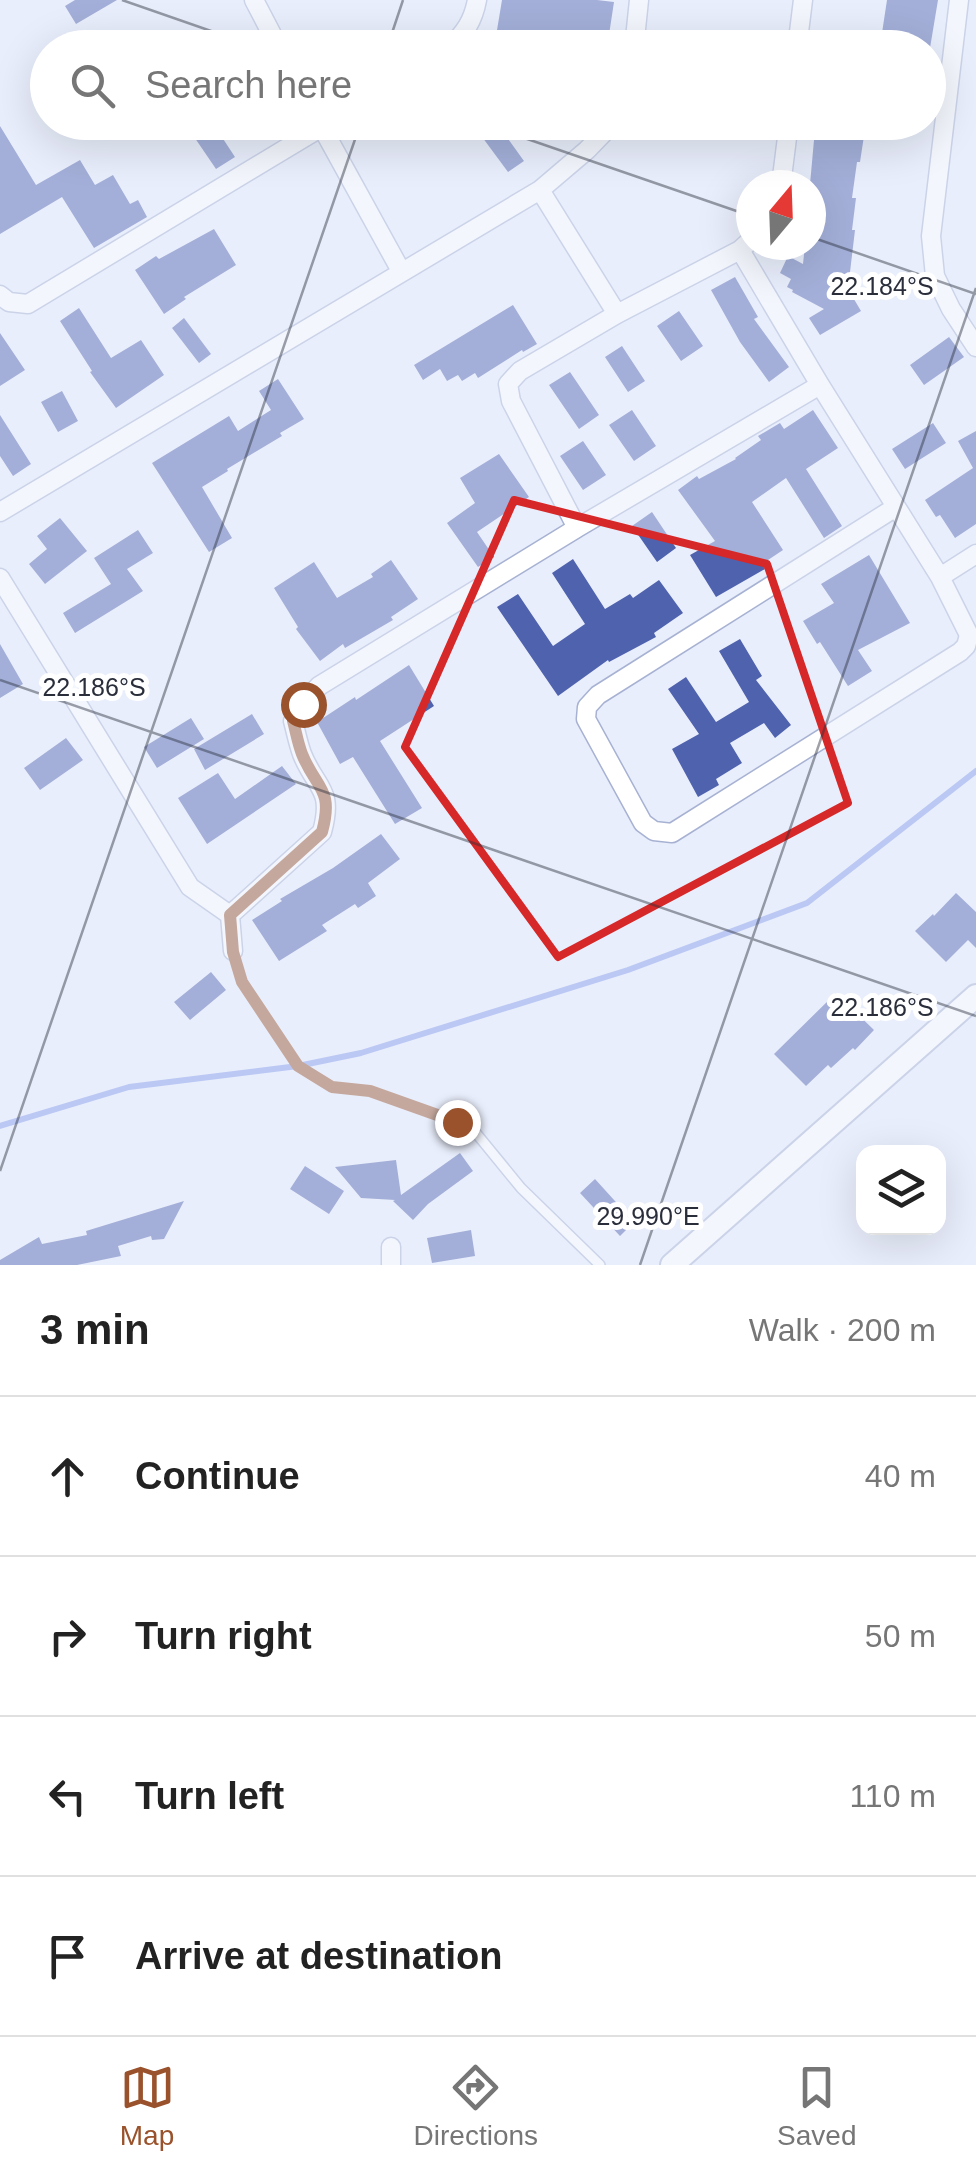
<!DOCTYPE html>
<meta charset="utf-8">
<style>
body{margin:0;font-family:Helvetica,sans-serif;background:#f6f6f6;color:#222}
.controls{position:absolute;right:30px;bottom:30px;display:grid;overflow:hidden;border-radius:20px;box-shadow:0 10px 40px #0002}
.controls button{width:90px;height:90px;display:grid;place-items:center;padding:0;border:0;border-bottom:2px solid #e0e0e0;background:#fff;color:#222;font:50px sans-serif}
.compass{position:absolute;left:736px;top:170px;width:90px;height:90px;border-radius:50%;background:#fff;box-shadow:0 10px 40px #0002;rotate:19deg}
.stop{position:absolute;width:30px;height:30px;margin:-22px;border:8px solid #99522b;border-radius:50%;background:#fff}
.stop.end{background:#99522b;border-color:#fff;box-shadow:0 2px 10px #0008}
.list{margin:0;padding:0;list-style:none}
h2{display:flex;justify-content:space-between;align-items:center;height:130px;margin:0;padding:0 40px;font-size:42px}
h2 small{font-size:32px;font-weight:400;color:#767676}
.list li{display:grid;grid-template-columns:65px 1fr auto;gap:30px;align-items:center;box-sizing:border-box;height:160px;padding:0 40px;border-top:2px solid #e0e0e0}
.list b{display:block;font-size:38px;white-space:nowrap}
.list em{font-size:32px;font-style:normal;color:#767676}
.icon{flex:none;width:55px;height:55px;fill:none;stroke:currentColor;stroke-width:2;stroke-linecap:round;stroke-linejoin:round}
.map{position:relative;flex:none;width:976px;height:1265px;overflow:hidden}
.search{position:absolute;background:#fff;box-shadow:0 10px 40px #0002;left:30px;right:30px;top:30px;height:110px;display:flex;align-items:center;gap:25px;box-sizing:border-box;padding:0 35px;border-radius:55px;color:#767676;font-size:38px}
.sheet{height:770px;background:#fff}
nav{display:flex;justify-content:space-around;align-items:center;box-sizing:border-box;height:140px;border-top:2px solid #e0e0e0;background:#fff;font-size:28px;color:#767676}
nav a{display:grid;justify-items:center;gap:5px}
nav .on{color:#99522b}
.map>svg:first-child{display:block}
.lines{fill:none;stroke-linecap:round;stroke-linejoin:round}
.stream{stroke:#839aeb;stroke-width:6}
.building{fill:#4f62ae}
.service-casing{stroke:#a7b2d3;stroke-width:12}
.minor-casing{stroke:#a7b2d3;stroke-width:21}
.tertiary-casing{stroke:#a7b2d3;stroke-width:26}
.path{stroke:#a1a5b3;stroke-width:4;stroke-dasharray:8 8;stroke-linecap:butt}
.service{stroke:#fff;stroke-width:9}
.minor{stroke:#fff;stroke-width:18}
.tertiary{stroke:#fff;stroke-width:22}
.route{stroke:#99522b;stroke-width:12}
.marked{fill:none;stroke:#d62828;stroke-width:8;stroke-linejoin:round}
.ticks{fill:none;stroke:#2a2e3b;stroke-width:2.5;stroke-opacity:0.45}
.ticks-label{font-size:25px;text-anchor:middle;fill:#2a2e3b;stroke:#fff;stroke-width:10;stroke-linejoin:round;paint-order:stroke}
</style>
<div class="map">
<svg width="976" height="1265" viewBox="0 0 976 1265">
<rect width="100%" height="100%" fill="#e9eefc"/>
<g class="lines">
<path class="stream" d="M0 1126 129 1087 298 1066 361 1053 628 970 807 903 976 771"/>
</g>
<path class="building" d="M75 0H117L76 24 65 6Z
M502 0H597L614 2 607 48H494Z
M887 0H938L930 48 880 46Z
M184 122H212L235 157 216 169Z
M471 122H496L524 161 508 172Z
M0 126 36 185 80 160 95 185 113 175 130 204 138 200 147 217 94 248 62 197 0 234Z
M815 129 864 136 860 162H857L852 198H856L852 230H855L848 289 861 311 820 335 809 318 824 309 792 292 793 290 787 287 791 279 780 273 788 256 803 264 805 245H811L810 184Z
M214 229 236 265 184 297 186 299 164 314 135 270 156 256 159 259Z
M735 277 758 317 754 319 789 367 769 382 740 342 711 290Z
M513 305 537 344 523 352 522 350 478 378 475 373 462 381 458 375 447 381 440 369 423 380 414 365Z
M79 308 111 358 141 340 164 375 116 408 90 372 92 371 60 321Z
M679 311 703 346 681 361 657 326Z
M184 318 211 354 199 363 172 328Z
M0 333 25 370 0 386Z
M949 337 964 357 924 385 910 365Z
M622 346 645 381 628 392 605 357Z
M570 372 599 415 579 429 549 385Z
M278 379 304 419 280 433 282 436 227 469 228 471 202 487 232 538 209 552 152 463 229 416 238 431 271 410 259 391Z
M62 391 78 421 58 432 41 402Z
M632 410 656 446 634 461 609 425Z
M813 410 838 448 806 469 842 526 824 538 786 478 752 502 783 550 762 564 765 569 716 597 690 555 715 541 678 490 697 476 699 479 736 459 735 458 761 440 758 436 780 423 784 429Z
M0 415 31 464 13 476 0 456Z
M933 423 946 443 905 469 892 449Z
M976 431V524L955 538 940 515 936 517 925 500 973 468 958 441Z
M583 441 606 475 583 490 560 456Z
M499 454 529 497 477 532 494 557 478 567 447 523 475 503 460 478Z
M652 512 676 548 657 562 632 526Z
M60 518 87 551 45 584 29 564 47 549 37 536Z
M138 530 153 553 127 569 143 591 75 633 63 613 111 584 94 558Z
M869 555 910 623 858 650 872 671 848 686 820 642 817 644 803 621 834 603 821 584Z
M573 559 605 609 630 594 633 598 659 580 683 613 654 633 656 637 609 662 608 660 558 696 497 607 518 594 553 646 585 624 552 573Z
M391 560 418 599 391 617 393 620 345 648 343 644 320 661 296 629 298 627 274 588 314 562 337 598 373 577 371 574Z
M740 639 762 676 756 680 791 725 775 738 764 723 730 743 742 763 716 779 719 785 698 797 672 749 699 734 668 689 686 677 716 722 749 702 719 651Z
M0 644 23 684 0 698Z
M409 665 434 706 380 741 422 808 395 824 353 757 340 764 317 722 355 697 356 700Z
M252 714 264 734 205 770 194 749Z
M191 718 204 739 157 768 144 747Z
M66 738 83 760 40 790 24 768Z
M282 766 296 784 207 844 178 798 218 773 235 799Z
M381 834 400 859 368 883 376 896 358 908 355 904 322 925 327 931 279 961 252 920 282 901 280 899 333 868Z
M956 893 976 912V948L968 940 946 962 915 931 933 914 934 916Z
M211 972 226 990 190 1020 174 1002Z
M836 993 874 1030 855 1050 853 1048 831 1068 828 1065 806 1086 774 1054Z
M460 1153 473 1171 428 1204 413 1220 393 1201 395 1200 361 1198 335 1167 396 1160 401 1195Z
M305 1166 344 1191 329 1214 290 1189Z
M595 1179 634 1222 620 1236 580 1193Z
M184 1201 164 1239 152 1240 151 1236 118 1246 121 1256 77 1265H0V1260L39 1237 42 1244 87 1235 86 1231Z
M471 1230 475 1256 432 1263 427 1238Z"/>
<g class="lines">
<g class="service-casing">
<path id="service" d="M476 1133 521 1188 600 1265"/>
</g>
<g class="minor-casing">
<path id="minor" d="M254 0 279 48
M959 0 931 236 935 276 951 309 976 347
M449 48C465 33 473 21 477 0
M634 48 639 0
M797 48 803 0
M319 122 401 271
M781 185 789 122
M540 190 617 314
M740 250 820 385 940 577 969 635 966 646 960 652 672 833 654 831 643 823 586 719 587 707 598 695 896 507
M0 295 9 302 28 304 330 122
M0 512 540 190 587 150 614 122
M577 528 820 385
M940 577 976 554
M0 578 190 887 230 915 233 951
M230 915 322 832C334 788 316 789 302 754 298 743 296 732 293 721L303 704 319 686 577 528 511 401 508 384 520 371 617 314 740 250 751 240
M391 1247V1265"/>
</g>
<g class="tertiary-casing">
<path id="tertiary" d="M672 1265 976 996"/>
</g>
<path class="path" d="M237 966 241 982 298 1066 332 1087 370 1091 463 1126"/>
<use href="#service" class="service"/>
<use href="#minor" class="minor"/>
<use href="#tertiary" class="tertiary"/>
</g>
<g class="lines">
<path class="route" d="M303 704 293 721C296 732 298 744 302 754 316 789 334 788 322 832L230 915 233 952 242 982 298 1066 332 1087 370 1091 457 1122"/>
</g>
<path d="M0 0H976V1265H0ZM514 500 767 564 848 803 558 957 405 747Z" fill="#e9eefc" fill-opacity=".55" fill-rule="evenodd"/>
<path class="marked" d="M514 500 767 564 848 803 558 957 405 747Z"/>
<path class="ticks" d="M122 0 260 48M387 48 403 0M478 122 751 216M811 237 976 294M0 680 976 1016M0 1171 361 122M640 1265 976 288"/>
<g class="ticks-label">
<text x="882" y="295">22.184°S</text>
<text x="94" y="696">22.186°S</text>
<text x="882" y="1016">22.186°S</text>
<text x="648" y="1225">29.990°E</text>
</g>
</svg>
<div class="controls">
<button><svg class="icon" aria-label="layers" viewBox="0 0 24 24"><path d="M12 4l9 5-9 5-9-5zM3 14l9 5 9-5"/></svg></button>
</div>
<svg class="compass" viewBox="-18 -18 36 36"><path d="M0-13l5 13h-10z" fill="#e53935"/><path d="M0 13l5-13h-10z" fill="#767676"/></svg>
<div class="stop" style="left:303px;top:704px"></div>
<div class="stop end" style="left:457px;top:1122px"></div>
<div class="search"><svg class="icon" aria-label="search" viewBox="0 0 24 24"><circle cx="10" cy="10" r="6"/><path d="M15 15l6 6"/></svg>Search here</div>
</div>
<section class="sheet">
<h2>3 min<small>Walk · 200 m</small></h2>
<ul class="list">
<li><svg class="icon" aria-label="ahead" viewBox="0 0 24 24"><path d="M12 20V5M6 11l6-6 6 6"/></svg><div><b>Continue</b></div><em>40 m</em></li>
<li><svg class="icon" aria-label="right" viewBox="0 0 24 24"><path d="M7 20v-9h11M14 6l5 5-5 5"/></svg><div><b>Turn right</b></div><em>50 m</em></li>
<li><svg class="icon" aria-label="left" viewBox="0 0 24 24"><path d="M17 20v-9H6M10 6l-5 5 5 5"/></svg><div><b>Turn left</b></div><em>110 m</em></li>
<li><svg class="icon" aria-label="arrive" viewBox="0 0 24 24"><path d="M6 21V4h12l-3 4 3 4H6"/></svg><div><b>Arrive at destination</b></div></li>
</ul>
</section>
<nav>
<a class="on"><svg class="icon" aria-label="map" viewBox="0 0 24 24"><path d="M3 6l6-2 6 2 6-2v14l-6 2-6-2-6 2zM9 4v14M15 6v14"/></svg>Map</a>
<a><svg class="icon" aria-label="directions" viewBox="0 0 24 24"><path d="M12 3l9 9-9 9-9-9zM9 14v-3h6M13 9l2 2-2 2"/></svg>Directions</a>
<a><svg class="icon" aria-label="saved" viewBox="0 0 24 24"><path d="M7 4h10v16l-5-4-5 4z"/></svg>Saved</a>
</nav>
